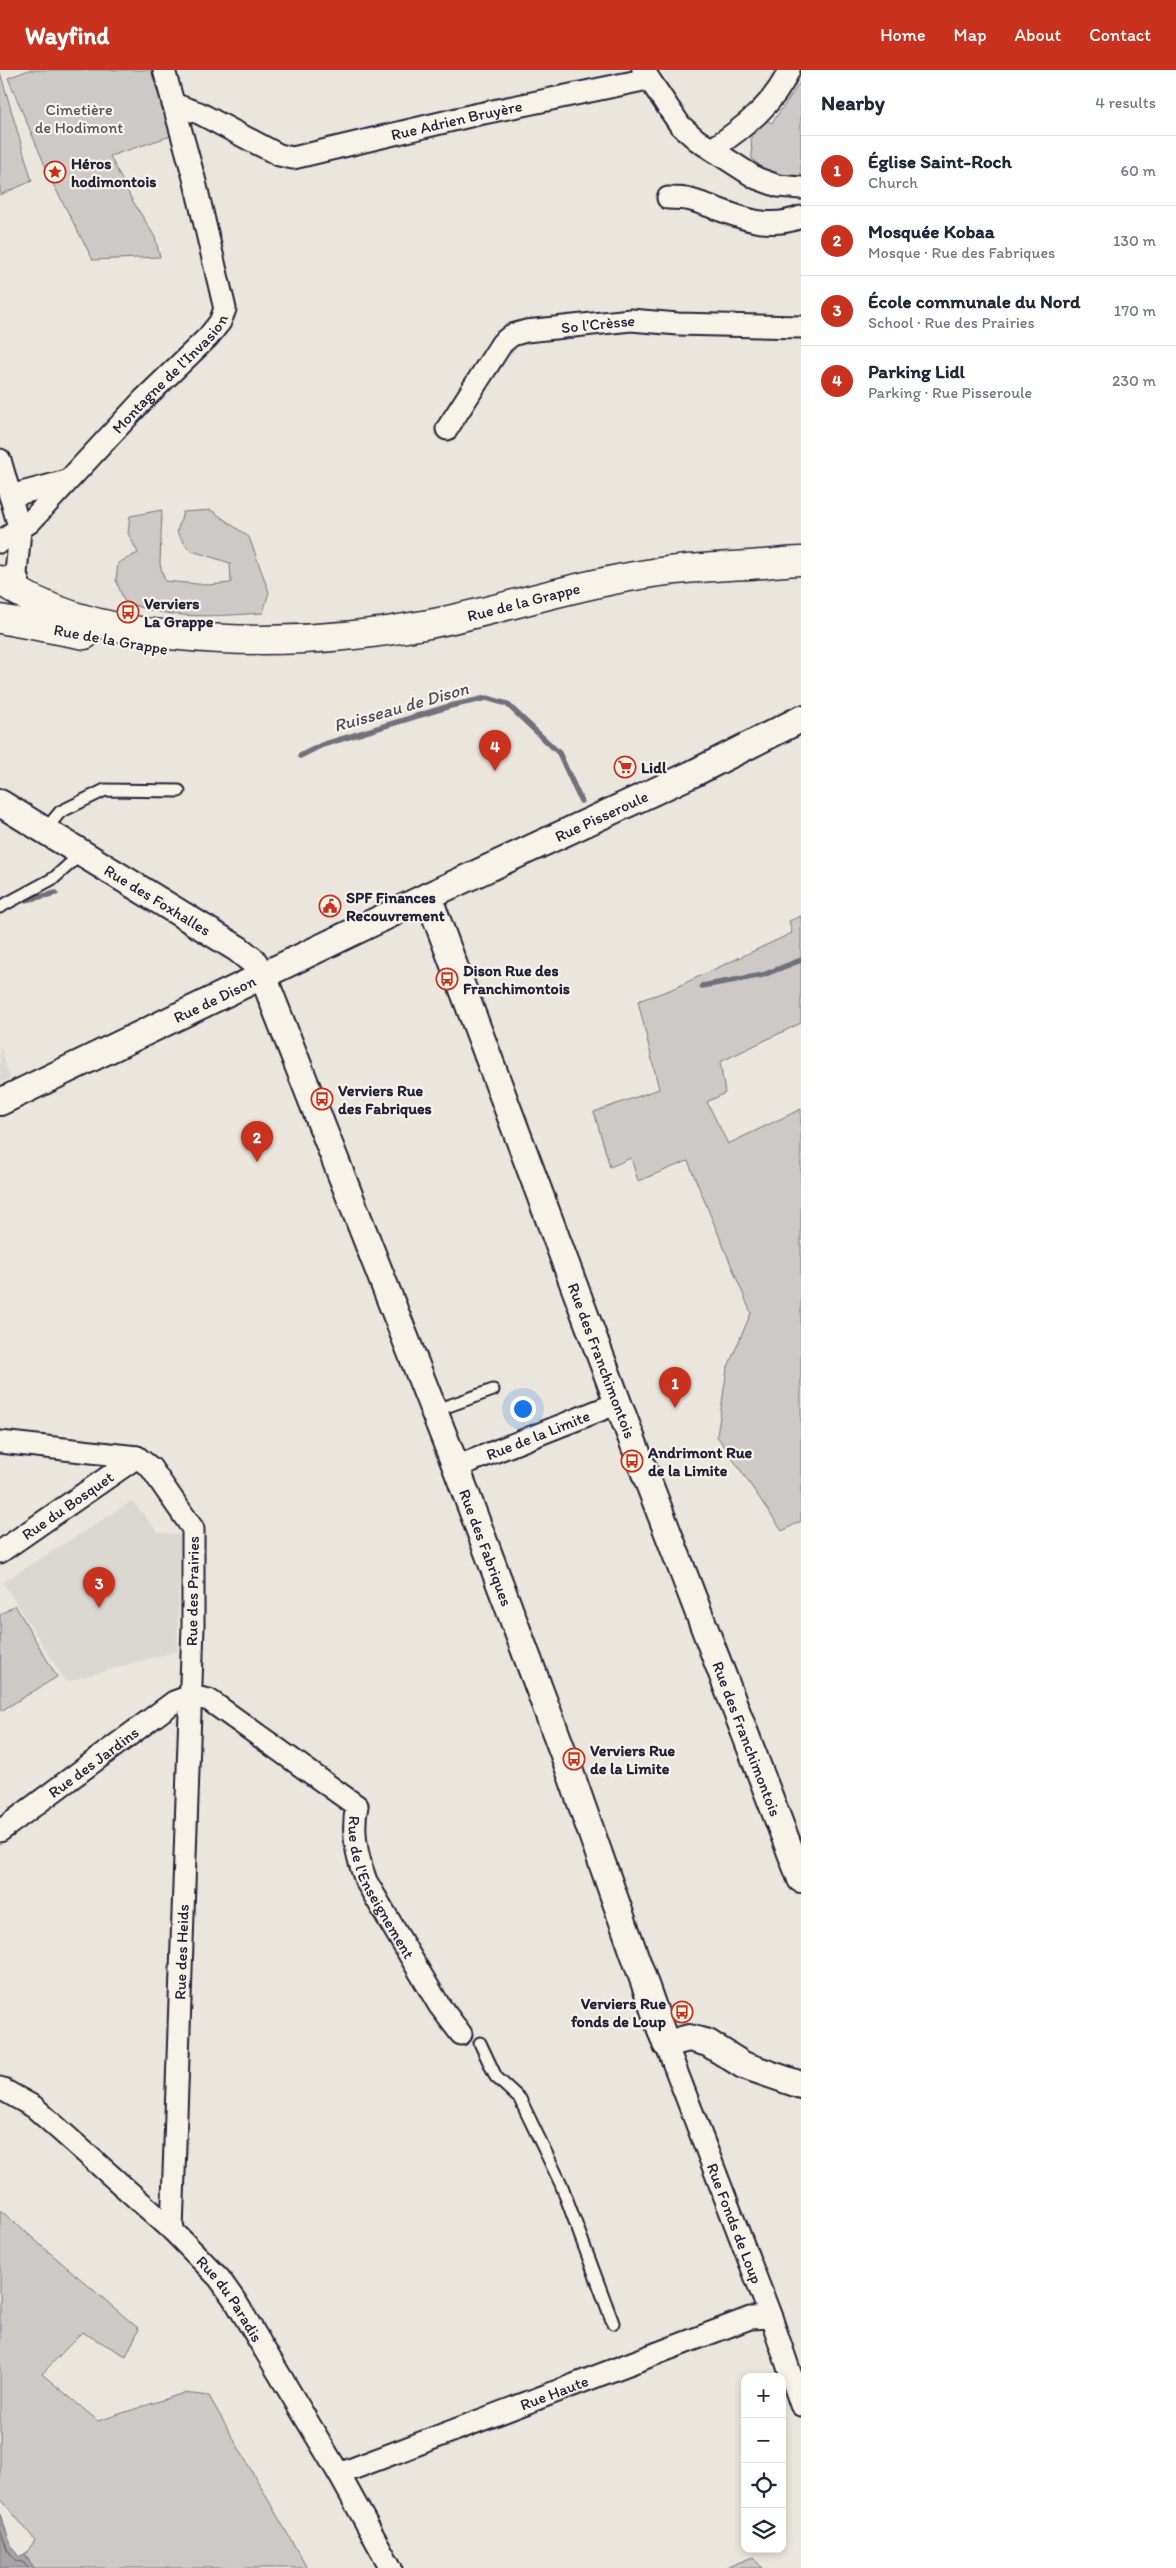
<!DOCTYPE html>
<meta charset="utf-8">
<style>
body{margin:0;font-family:Itim,sans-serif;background:#f6f6f7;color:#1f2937}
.controls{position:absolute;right:15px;bottom:15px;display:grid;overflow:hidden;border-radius:10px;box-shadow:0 2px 8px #0003}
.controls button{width:45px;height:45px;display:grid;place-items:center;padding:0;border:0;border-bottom:1px solid #e0e1e3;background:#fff;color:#1f2937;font:25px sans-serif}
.you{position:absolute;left:522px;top:1338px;width:18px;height:18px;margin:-12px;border:4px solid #fff;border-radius:50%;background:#1a73e8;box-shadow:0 0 0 8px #1a73e833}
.badge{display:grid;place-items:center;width:32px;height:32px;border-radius:50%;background:#c8321e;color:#fff;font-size:16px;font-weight:700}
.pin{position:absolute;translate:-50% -41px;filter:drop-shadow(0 1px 2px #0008)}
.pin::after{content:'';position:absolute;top:26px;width:18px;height:15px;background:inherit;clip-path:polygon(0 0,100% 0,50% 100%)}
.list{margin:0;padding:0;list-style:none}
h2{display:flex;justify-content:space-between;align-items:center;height:65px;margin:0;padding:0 20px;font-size:21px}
h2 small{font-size:16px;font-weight:400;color:#747a83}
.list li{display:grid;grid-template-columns:32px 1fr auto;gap:15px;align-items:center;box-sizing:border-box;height:70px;padding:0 20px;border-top:1px solid #e0e1e3}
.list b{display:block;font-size:19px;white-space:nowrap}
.list p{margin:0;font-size:16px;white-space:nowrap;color:#747a83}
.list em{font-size:16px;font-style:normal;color:#747a83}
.icon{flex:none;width:28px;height:28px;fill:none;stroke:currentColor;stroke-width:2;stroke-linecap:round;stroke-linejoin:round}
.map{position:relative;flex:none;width:801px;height:2498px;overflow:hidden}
header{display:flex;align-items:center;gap:30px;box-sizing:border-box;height:70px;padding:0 25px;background:#c8321e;color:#fff}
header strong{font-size:24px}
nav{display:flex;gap:28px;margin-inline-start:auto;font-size:18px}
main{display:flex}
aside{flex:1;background:#fff}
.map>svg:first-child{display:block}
.built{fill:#dbd8d2}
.green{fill:#cdc9c6;stroke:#787680}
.water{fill:#a6a3a6;stroke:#716f7b}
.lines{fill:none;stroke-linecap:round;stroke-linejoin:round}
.shore{stroke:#575666;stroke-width:1}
.stream{stroke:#716f7b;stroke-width:5.5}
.service-casing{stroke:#22223b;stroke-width:15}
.minor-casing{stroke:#22223b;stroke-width:25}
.tertiary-casing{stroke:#22223b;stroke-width:30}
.secondary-casing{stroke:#22223b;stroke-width:31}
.service{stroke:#f7f3e8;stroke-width:11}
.minor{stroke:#f7f3e8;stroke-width:21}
.tertiary{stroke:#f7f3e8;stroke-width:26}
.secondary{stroke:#f7f3e8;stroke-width:28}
.labels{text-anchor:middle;stroke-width:4.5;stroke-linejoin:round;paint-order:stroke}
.park-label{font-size:16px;fill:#555465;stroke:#f7f3e8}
.street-label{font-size:16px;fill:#22223b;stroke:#f7f3e8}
.poi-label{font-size:16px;font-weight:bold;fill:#22223b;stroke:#f7f3e8;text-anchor:start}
.water-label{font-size:18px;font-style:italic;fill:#504f60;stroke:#f7f3e8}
</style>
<header>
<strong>Wayfind</strong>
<nav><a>Home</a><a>Map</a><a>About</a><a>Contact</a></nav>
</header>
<main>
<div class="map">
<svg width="801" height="2498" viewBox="0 0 801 2498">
<rect width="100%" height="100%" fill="#eae6de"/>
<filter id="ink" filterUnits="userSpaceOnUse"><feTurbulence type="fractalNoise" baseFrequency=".02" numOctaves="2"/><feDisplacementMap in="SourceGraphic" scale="10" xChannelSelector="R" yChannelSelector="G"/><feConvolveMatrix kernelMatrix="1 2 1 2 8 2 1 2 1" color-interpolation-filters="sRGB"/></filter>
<g filter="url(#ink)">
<path class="built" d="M0 975 10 1008 0 1013Z
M132 1431 158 1462 180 1465 177 1581 66 1612 3 1512Z"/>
<path class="green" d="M29 0H151L171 66 110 86 131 128 155 167 160 187 93 190 52 112 8 8Z
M0 2 32 111 0 125Z
M801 11V108L772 106 752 89 751 64 762 48 772 53Z
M162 440 160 494 165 511 208 515 231 513 230 493 189 480 177 462 183 442 211 440 249 467 269 522 263 543C215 546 169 551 124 531L116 510 118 493 138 483 128 463 130 446Z
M801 846V953L720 992 725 1023 707 1032 728 1074 801 1039V1451L782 1461 717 1366 727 1299 751 1243 688 1091 638 1111 631 1088 610 1097 594 1042 659 1019 638 931 670 920 792 863 789 851Z
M15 1535 57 1607 1 1641 0 1545Z
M0 2140 139 2259 126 2286 82 2262 42 2304 98 2351 184 2323 209 2326 307 2498H34L25 2485 35 2470 0 2428Z
M753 2487 762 2498H725Z"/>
<path class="water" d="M0 2444 12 2477 19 2487 25 2485 34 2498H0Z"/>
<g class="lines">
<path class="shore" d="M0 2459 7 2479 16 2491 23 2492 28 2498"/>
<path class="stream" d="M300 686 322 675 450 636 487 628 507 634 559 683 581 731
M26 830 56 823
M702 916 763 905 801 890"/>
<g class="service-casing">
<path id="service" d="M45 760 60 742 105 720 179 721
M0 837 54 808 82 783
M434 1341 493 1320
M480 1973 496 2007 520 2029 561 2114 613 2253"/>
</g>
<g class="minor-casing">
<g id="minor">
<path d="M643 0 680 55 697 70 756 108 778 116 801 118"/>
<path id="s1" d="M173 34 199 43 279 85 293 88 474 45 648 9"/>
<path d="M712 79C742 59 775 34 789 0"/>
<path d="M668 128C675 128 684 128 691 130 730 141 760 163 801 147"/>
<path id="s2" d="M447 359 502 273 512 265 526 261 631 250 678 254 801 257"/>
<path d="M0 390 20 460 16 504 22 524"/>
<path d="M10 426 67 411"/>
<path id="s3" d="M0 472 30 452 144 329 208 267 220 252 225 239 194 108 164 0"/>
<path d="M0 1372 137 1387 151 1398 193 1459V1556L172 2160"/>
<path id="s4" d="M456 1397 618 1333"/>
<path id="s5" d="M0 1482 137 1387"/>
<path id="s6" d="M190 1626 209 1630 357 1736C351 1762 357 1787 366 1811L439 1935 461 1964"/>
<path id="s7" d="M0 1761 174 1632 190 1626"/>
<path id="s8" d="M666 1974 771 2247 801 2335"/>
<path id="s9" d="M0 2018 34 2037 172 2160 219 2208 236 2232 339 2404 391 2498"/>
<path id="s10" d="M339 2404 750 2248 771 2247"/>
</g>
</g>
<g class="tertiary-casing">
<g id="tertiary">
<path id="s11" d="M0 733 238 879 253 891 263 906 456 1397 564 1685 666 1974 689 1968 708 1973 743 1995 801 2015"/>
<path id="s12" d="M428 826 618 1333 801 1809"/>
<path id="s13" d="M0 1032 428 826 692 704 801 649"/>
</g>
</g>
<g class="secondary-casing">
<g id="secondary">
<path id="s14" d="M0 510C49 545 111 559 170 565 255 574 345 570 429 554 496 541 561 519 629 507 674 498 719 497 764 494 777 493 788 491 801 491"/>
<path d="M0 549 85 565"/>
</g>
</g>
<use href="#service" class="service"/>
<use href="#minor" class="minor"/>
<use href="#tertiary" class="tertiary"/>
<use href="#secondary" class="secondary"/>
</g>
</g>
<defs>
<g id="sight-ring" transform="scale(1.125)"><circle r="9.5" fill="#f7f3e8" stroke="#c8321e" stroke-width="1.5"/><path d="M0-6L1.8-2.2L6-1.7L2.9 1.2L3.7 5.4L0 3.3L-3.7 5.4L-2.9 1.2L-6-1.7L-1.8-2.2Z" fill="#c8321e"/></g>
<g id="bus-ring" transform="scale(1.125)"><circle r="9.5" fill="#f7f3e8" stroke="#c8321e" stroke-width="1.5"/><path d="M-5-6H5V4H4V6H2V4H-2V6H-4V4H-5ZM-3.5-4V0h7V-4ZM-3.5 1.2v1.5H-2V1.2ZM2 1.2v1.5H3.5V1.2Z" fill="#c8321e"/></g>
<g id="supermarket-ring" transform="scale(1.125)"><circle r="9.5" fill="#f7f3e8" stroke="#c8321e" stroke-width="1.5"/><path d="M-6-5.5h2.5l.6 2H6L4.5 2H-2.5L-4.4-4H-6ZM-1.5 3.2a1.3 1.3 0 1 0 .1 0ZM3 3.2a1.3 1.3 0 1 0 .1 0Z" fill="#c8321e"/></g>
<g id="civic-ring" transform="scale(1.125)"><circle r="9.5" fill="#f7f3e8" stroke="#c8321e" stroke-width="1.5"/><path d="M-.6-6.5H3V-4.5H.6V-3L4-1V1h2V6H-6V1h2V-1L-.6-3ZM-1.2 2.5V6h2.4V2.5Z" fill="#c8321e"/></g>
</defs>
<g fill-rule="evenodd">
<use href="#sight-ring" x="55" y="102"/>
<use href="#bus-ring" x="128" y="542"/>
<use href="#supermarket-ring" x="625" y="697"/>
<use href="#civic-ring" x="330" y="836"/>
<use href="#bus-ring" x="447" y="909"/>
<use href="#bus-ring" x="322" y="1029"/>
<use href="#bus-ring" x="632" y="1391"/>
<use href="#bus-ring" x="574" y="1689"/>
<use href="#bus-ring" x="682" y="1942"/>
</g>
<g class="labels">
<g class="park-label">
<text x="79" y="45">Cimetière<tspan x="79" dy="18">de Hodimont</tspan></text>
</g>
<g class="street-label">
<text dy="6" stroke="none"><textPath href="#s1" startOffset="300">Rue Adrien Bruyère</textPath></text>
<text dy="6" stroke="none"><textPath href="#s2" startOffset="202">So l'Crèsse</textPath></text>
<text dy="6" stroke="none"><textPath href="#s3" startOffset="240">Montagne de l'Invasion</textPath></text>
<text dy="6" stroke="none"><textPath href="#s14" startOffset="538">Rue de la Grappe</textPath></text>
<text transform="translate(111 569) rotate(10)" y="6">Rue de la Grappe</text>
<text dy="6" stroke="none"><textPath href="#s13" startOffset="666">Rue Pisseroule</textPath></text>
<text dy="6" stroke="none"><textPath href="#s11" startOffset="185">Rue des Foxhalles</textPath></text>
<text dy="6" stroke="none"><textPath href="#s13" startOffset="238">Rue de Dison</textPath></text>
<text dy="6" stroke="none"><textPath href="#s12" startOffset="496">Rue des Franchimontois</textPath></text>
<text dy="6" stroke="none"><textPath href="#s4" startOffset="88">Rue de la Limite</textPath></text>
<text dy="6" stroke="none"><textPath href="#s5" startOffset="82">Rue du Bosquet</textPath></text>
<text dy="6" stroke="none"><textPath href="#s11" startOffset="930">Rue des Fabriques</textPath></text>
<text transform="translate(192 1521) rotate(-89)" y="6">Rue des Prairies</text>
<text dy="6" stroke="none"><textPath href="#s12" startOffset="901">Rue des Franchimontois</textPath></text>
<text dy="6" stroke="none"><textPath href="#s7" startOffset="116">Rue des Jardins</textPath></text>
<text dy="6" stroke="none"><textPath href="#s6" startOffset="289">Rue de l'Enseignement</textPath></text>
<text transform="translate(181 1882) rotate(-88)" y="6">Rue des Heids</text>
<text dy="6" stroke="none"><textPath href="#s8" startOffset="192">Rue Fonds de Loup</textPath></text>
<text dy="6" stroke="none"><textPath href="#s9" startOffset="314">Rue du Paradis</textPath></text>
<text dy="6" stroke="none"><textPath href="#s10" startOffset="230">Rue Haute</textPath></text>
</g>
<g class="poi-label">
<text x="71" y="99">Héros<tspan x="71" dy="18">hodimontois</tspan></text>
<text x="144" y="539">Verviers<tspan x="144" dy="18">La Grappe</tspan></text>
<text x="641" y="703">Lidl</text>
<text x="346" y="833">SPF Finances<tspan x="346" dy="18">Recouvrement</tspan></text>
<text x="463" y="906">Dison Rue des<tspan x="463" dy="18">Franchimontois</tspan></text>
<text x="338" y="1026">Verviers Rue<tspan x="338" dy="18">des Fabriques</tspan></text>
<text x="648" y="1388">Andrimont Rue<tspan x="648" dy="18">de la Limite</tspan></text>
<text x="590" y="1686">Verviers Rue<tspan x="590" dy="18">de la Limite</tspan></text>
<text x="666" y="1939" text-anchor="end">Verviers Rue<tspan x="666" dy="18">fonds de Loup</tspan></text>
</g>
<g class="water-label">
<text transform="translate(401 637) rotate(-16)" y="6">Ruisseau de Dison</text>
</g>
</g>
</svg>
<div class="controls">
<button>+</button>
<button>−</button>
<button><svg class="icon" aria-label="locate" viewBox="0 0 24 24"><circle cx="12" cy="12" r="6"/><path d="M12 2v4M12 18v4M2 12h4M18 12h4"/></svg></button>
<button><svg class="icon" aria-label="layers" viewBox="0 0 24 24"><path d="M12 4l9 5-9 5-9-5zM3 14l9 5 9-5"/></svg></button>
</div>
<div class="you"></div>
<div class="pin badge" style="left:675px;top:1338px">1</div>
<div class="pin badge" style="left:257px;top:1092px">2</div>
<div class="pin badge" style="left:99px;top:1538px">3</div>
<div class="pin badge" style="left:495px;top:701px">4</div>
</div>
<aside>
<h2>Nearby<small>4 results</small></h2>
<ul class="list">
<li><span class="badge">1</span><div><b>Église Saint-Roch</b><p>Church</p></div><em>60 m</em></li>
<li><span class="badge">2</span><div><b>Mosquée Kobaa</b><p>Mosque · Rue des Fabriques</p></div><em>130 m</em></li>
<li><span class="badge">3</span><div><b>École communale du Nord</b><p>School · Rue des Prairies</p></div><em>170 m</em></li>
<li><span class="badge">4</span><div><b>Parking Lidl</b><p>Parking · Rue Pisseroule</p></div><em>230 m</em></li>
</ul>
</aside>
</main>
